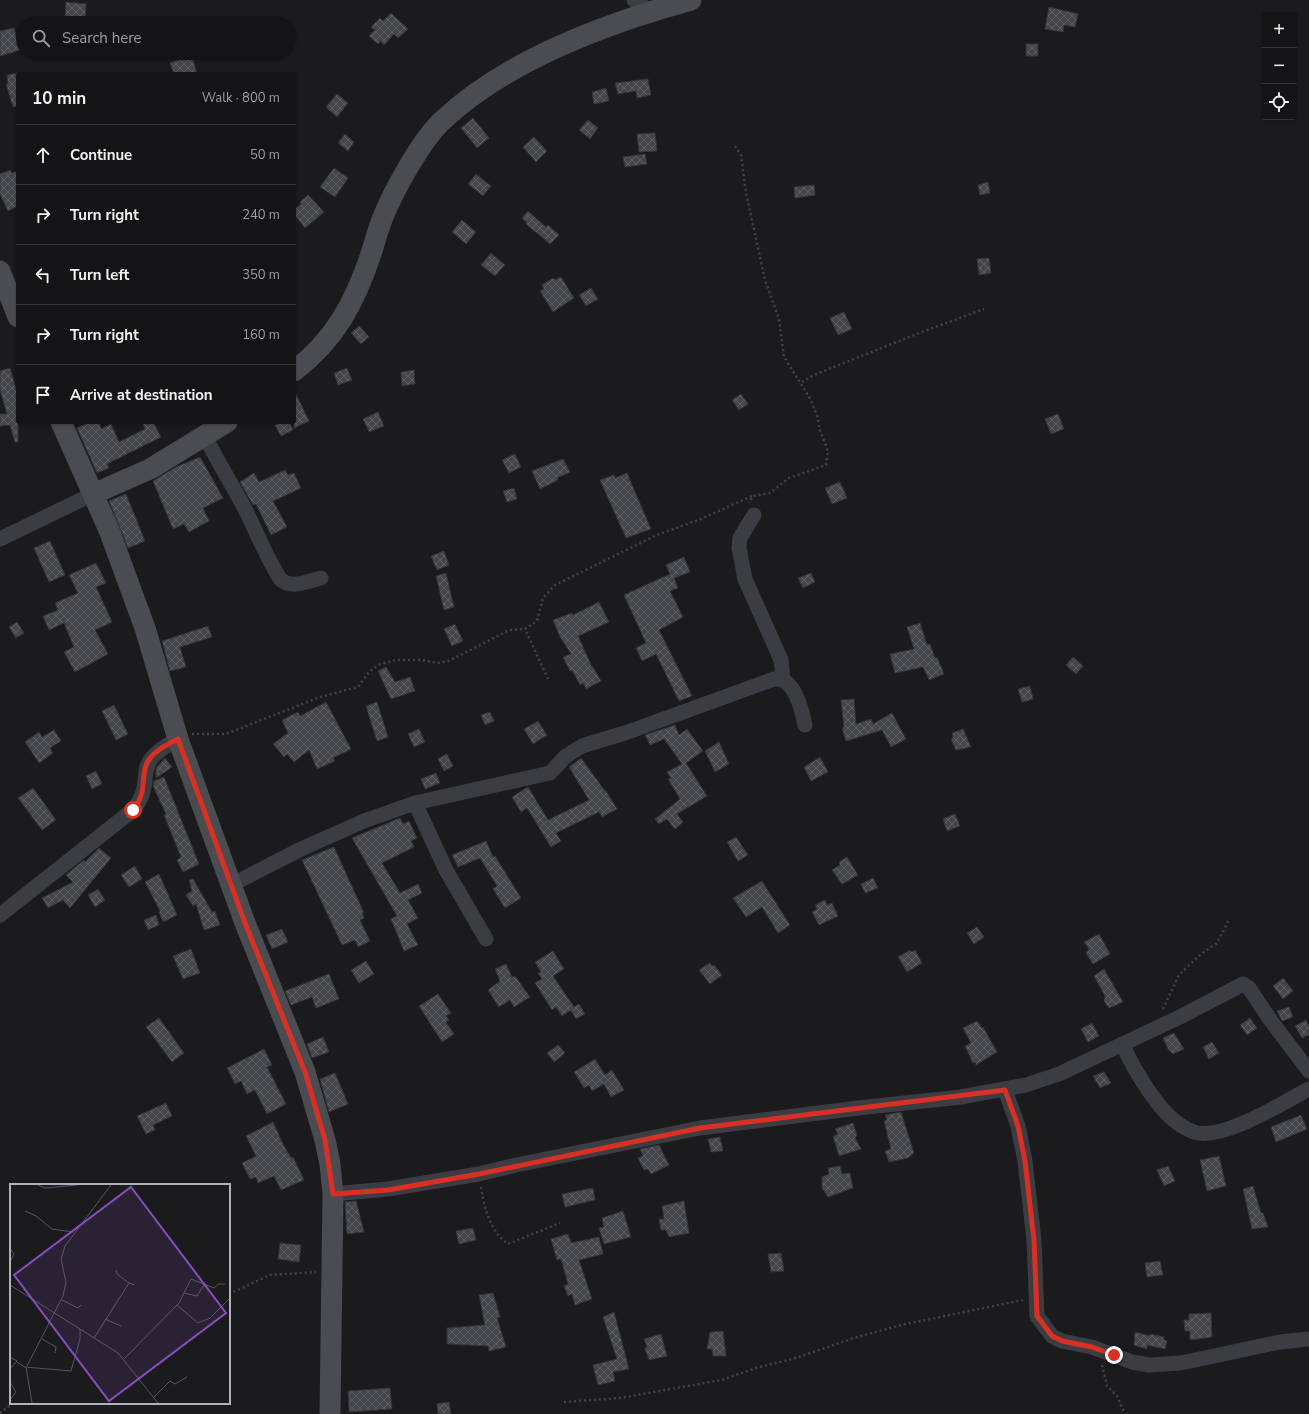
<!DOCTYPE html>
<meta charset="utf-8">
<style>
body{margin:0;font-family:"Nunito Sans",sans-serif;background:#1d1d1f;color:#f1f3f6}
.controls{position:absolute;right:12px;top:12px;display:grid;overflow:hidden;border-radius:4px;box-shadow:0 1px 3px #0004}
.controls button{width:36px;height:36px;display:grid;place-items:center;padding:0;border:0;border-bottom:1px solid #333335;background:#141416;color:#f1f3f6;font:20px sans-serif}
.stop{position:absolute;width:12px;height:12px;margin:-9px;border:3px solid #d93025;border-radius:50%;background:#fff}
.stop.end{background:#d93025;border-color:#fff;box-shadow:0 1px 4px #0008}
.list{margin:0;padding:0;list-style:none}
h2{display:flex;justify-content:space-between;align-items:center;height:52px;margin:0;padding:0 16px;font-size:17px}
h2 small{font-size:13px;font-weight:400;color:#9d9ea1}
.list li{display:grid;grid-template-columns:26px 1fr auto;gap:12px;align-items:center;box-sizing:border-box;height:60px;padding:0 16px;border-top:1px solid #333335}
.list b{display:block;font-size:15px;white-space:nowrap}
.list em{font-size:13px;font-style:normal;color:#9d9ea1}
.icon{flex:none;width:22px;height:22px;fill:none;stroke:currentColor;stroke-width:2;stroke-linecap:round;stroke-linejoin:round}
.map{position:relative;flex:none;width:1309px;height:1414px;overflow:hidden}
.search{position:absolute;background:#141416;box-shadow:0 1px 3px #0004;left:16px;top:16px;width:280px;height:44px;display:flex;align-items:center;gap:10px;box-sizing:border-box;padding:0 14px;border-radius:22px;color:#9d9ea1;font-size:15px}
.panel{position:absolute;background:#141416;box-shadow:0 1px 3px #0004;left:16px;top:72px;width:280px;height:352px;border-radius:4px}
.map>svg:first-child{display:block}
.building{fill:url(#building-cross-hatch);stroke:#353539}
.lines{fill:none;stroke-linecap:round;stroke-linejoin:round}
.path{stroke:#424449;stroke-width:2.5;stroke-dasharray:2 3;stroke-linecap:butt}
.street{stroke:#3c3d42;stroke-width:15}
.secondary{stroke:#4a4c52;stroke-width:21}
.route{stroke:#d93025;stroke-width:5}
.inset-road{fill:none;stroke:#55575d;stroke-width:1}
.view{fill:#884ebe;fill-opacity:0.15;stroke:#884ebe;stroke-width:2}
.inset-edge{fill:none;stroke:#adb2bd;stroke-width:2}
</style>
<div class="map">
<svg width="1309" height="1414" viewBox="0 0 1309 1414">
<defs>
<pattern id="building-cross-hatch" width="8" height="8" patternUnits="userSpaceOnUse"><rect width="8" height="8" fill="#45464a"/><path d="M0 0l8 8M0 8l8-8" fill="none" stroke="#5d5e62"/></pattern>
</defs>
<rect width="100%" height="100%" fill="#1b1b1d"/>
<path class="building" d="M66 2 86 4 85 20 65 19Z
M1049 7 1078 14 1075 27 1064 25 1063 32 1045 29Z
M391 13 408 29 398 38 394 34 384 45 381 41 378 44 369 36 375 30 371 27 380 18 383 21Z
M14 28 20 50 0 56V31Z
M1026 44H1038V56H1026Z
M192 56 197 74H174L170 63Z
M18 73V106L13 107 6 84H8L7 75Z
M648 79 651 95 637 98 636 91 618 94 615 83Z
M606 88 609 101 594 104 592 92Z
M337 94 348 103 337 117 326 107Z
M473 118 489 138 477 148 461 128Z
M588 120 598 128 590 139 579 130Z
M655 133 657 151 639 152 637 134Z
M345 134 354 142 348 151 338 143Z
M534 137 547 151 536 162 523 147Z
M645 154 647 164 625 167 623 157Z
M334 168 348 178 335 197 320 187Z
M10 170 12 173 18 171V206L8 211 0 194V174Z
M476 174 491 186 483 196 468 184Z
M988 182 990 193 980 195 978 185Z
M814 185 815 195 795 198 794 187Z
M308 195 324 212 305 228 294 214V210L301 204 300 202Z
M528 211 546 227 548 225 559 235 550 244 526 224 527 223 522 218Z
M462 220 476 232 466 244 452 232Z
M491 253 505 265 495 276 481 265Z
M989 258 991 273 979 275 977 259Z
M561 277 574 298 553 312 540 291 544 289 542 285 553 278 555 280Z
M591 288 598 299 586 306 579 295Z
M844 312 852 329 838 335 830 318Z
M359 326 369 337 361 344 351 333Z
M10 368 18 396V442H15L10 425 0 426V414H7L0 390V371Z
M347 368 352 380 338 385 334 373Z
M414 370 415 384 402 386 401 372Z
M294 390 309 421 294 428Z
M741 394 748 404 739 410 732 400Z
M378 412 384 426 369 432 363 419Z
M1058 414 1064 429 1051 434 1045 419Z
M91 422H99L101 429 111 424 119 442 145 429 142 422H153L161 437 107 464 109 468 97 473 77 428Z
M282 422H289L293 430 281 436 275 425Z
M515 454 521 467 509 473 502 460Z
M200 457 223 498 203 508 209 521 189 532 184 524 173 529 153 481 176 467Z
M563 459 570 472 557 478 558 480 540 489 532 471Z
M285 470 288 475 294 473 301 488 273 501 287 527 271 535 256 504 253 505 240 482 254 473 259 482Z
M627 473 651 529 626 538 600 480 614 475 615 478Z
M840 482 847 498 832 504 825 488Z
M514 488 517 499 507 502 503 491Z
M126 494 145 541 128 548 109 501Z
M50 541 65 575 49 582 34 548Z
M444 551 449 565 437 570 431 556Z
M684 557 690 572 674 578 678 588 670 591 683 617 659 630 692 696 679 701 656 654 642 661 636 648 646 643 624 595 670 574 666 565Z
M96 563 106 583 96 587 112 622 95 630 108 654 75 672 64 652 74 647 64 623 49 630 43 616 58 610 55 603 78 593 69 575Z
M446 573 454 607 444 610 436 576Z
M811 573 815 582 803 588 798 578Z
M599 602 609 622 578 636 592 667H593L601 681 586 689 583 683 580 685 572 670 570 671 563 657 571 654 560 637 553 620 572 613 573 615Z
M17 622 24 633 16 638 9 627Z
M920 623 927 645 930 644 935 658 937 657 944 674 929 680 923 667 895 673 890 654 914 649 907 627Z
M455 624 463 641 452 646 444 629Z
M208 626 212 637 180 647 186 667 170 671 162 641Z
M1073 657 1083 666 1076 674 1066 665Z
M386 667 395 682 410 677 415 691 391 699 378 671Z
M1030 686 1033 699 1022 702 1018 689Z
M854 699 856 724 871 719 873 724 892 713 906 739 891 747 882 730 846 741 842 728 844 727 841 700Z
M326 702 351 749 333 758 335 761 317 769 309 750 294 762 287 754 284 757 273 744 288 733 282 720 298 712 300 716Z
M377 702 388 737 377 741 366 706Z
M114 705 128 734 116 740 102 711Z
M490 712 494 721 485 725 481 715Z
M538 721 547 735 533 744 524 729Z
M675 725 679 735 687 729 703 751 686 763 707 796 677 814 683 822 675 829 667 819 659 824 655 819 680 799 668 779 671 778 667 772 682 764 664 739 650 745 645 735Z
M419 729 425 742 414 747 408 734Z
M963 729 971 747 956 750 951 739 953 738 952 733Z
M54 730 61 741 50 748 53 753 39 763 25 742 39 732 42 737Z
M719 742 729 764 715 772 705 751Z
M447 754 453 766 444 771 438 759Z
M820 757 828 772 811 781 804 767Z
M165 758 172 767 156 778V768Z
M581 758 605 791H606L617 809 602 817 599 812 556 833 561 841 551 847 527 808 521 812 512 797 528 787 548 820 589 800 569 767Z
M96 771 102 784 92 789 86 776Z
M436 773 440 783 425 789 421 779Z
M164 777 199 864 183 872 177 860 181 857 164 815 166 814 153 786 154 781Z
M33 788 56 820 42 830 18 798Z
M955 814 960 826 947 831 943 819Z
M400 818 403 824 409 821 417 838 411 841 414 847 382 863 400 893 418 884 422 893 408 900 418 918 407 924 418 945 404 951 391 919 397 916 352 838Z
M736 837 748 855 738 861 727 842Z
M486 841 493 857 495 856 521 898 505 908 493 889 497 886 480 858 458 867 452 855Z
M334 847 364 913H362L364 918 360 920 370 941 358 947 355 940 342 945 302 860Z
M99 848 111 858 70 908 63 900 48 908 42 898 73 882 66 875 84 860 85 862Z
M847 857 858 875 842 884 832 870 840 865 839 862Z
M135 866 142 879 129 887 121 875Z
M159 874 177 915 163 922 159 912 160 911 145 882Z
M873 878 878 888 865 893 861 884Z
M193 879 212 912 215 911 220 925 204 930 196 904 193 906 186 895 192 891 189 880Z
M762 881 790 925 778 933 762 907 746 917 733 898Z
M98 889 105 900 95 907 88 895Z
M825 900 827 905 832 903 838 916 819 925 812 912 817 909 815 905Z
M156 915 159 925 148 930 144 920Z
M977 927 984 937 974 944 967 933Z
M282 929 288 942 272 949 266 935Z
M1099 934 1110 954 1093 964 1086 953 1089 949 1084 942Z
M191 949 200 973 183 979 173 956Z
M910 950 912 952 915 950 922 963 907 972 898 957Z
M553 951 564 969 553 976 574 1007 579 1004 585 1014 576 1019 571 1010 562 1016 556 1007 552 1010 535 983 542 979 538 973 541 972 535 962Z
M366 961 374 974 359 983 351 970Z
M710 963 712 966 714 965 722 975 710 984 699 970Z
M506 964 512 977 515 976 530 997 514 1007 510 1000 499 1007 488 990 500 981 495 969Z
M1104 969 1123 1002 1109 1008 1104 1001 1105 996 1094 976Z
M329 974 339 999 316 1008 312 997 291 1005 285 991Z
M1283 978 1293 991 1283 999 1273 986Z
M438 994 451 1013 446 1016 449 1020 446 1022 454 1034 442 1042 419 1006Z
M1289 1007 1293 1017 1282 1021 1277 1011Z
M159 1018 184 1053 172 1062 146 1027Z
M1250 1018 1257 1028 1247 1035 1240 1025Z
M1306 1020 1309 1026V1035L1302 1038 1295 1026Z
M977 1021 982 1028 983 1027 997 1052 976 1065 975 1062 973 1063 965 1046 971 1043 963 1028Z
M1092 1023 1099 1036 1088 1042 1081 1029Z
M1174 1033 1184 1049 1173 1054 1168 1049 1163 1038Z
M323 1037 329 1052 312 1058 307 1044Z
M1212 1042 1219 1053 1209 1059 1203 1047Z
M558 1045 565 1053 554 1062 547 1053Z
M264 1049 272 1065 267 1067 286 1104 267 1114 255 1090 247 1094 241 1081 235 1084 227 1068Z
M595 1059 605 1075 612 1070 624 1090 611 1097 604 1084 592 1091 589 1085 584 1088 574 1072Z
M1104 1072 1111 1083 1100 1088 1093 1076Z
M335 1073 348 1104 329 1112 320 1079Z
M166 1103 172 1116 153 1125 155 1130 146 1134 137 1116Z
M901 1112 914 1153 908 1158 889 1162 885 1151 891 1149 884 1121 887 1120 885 1115Z
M1301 1115 1307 1129 1276 1142 1271 1127Z
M273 1122 283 1144 291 1158 293 1157 304 1180 281 1190 274 1176 258 1183 256 1177 250 1179 242 1163 256 1156 246 1136Z
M853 1123 857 1135 855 1138 861 1149 839 1156 833 1136 838 1134 835 1129Z
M720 1137 723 1151 711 1152 708 1139Z
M659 1145 669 1165 651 1174 648 1169 644 1170 638 1158 643 1156 640 1149Z
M1219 1156 1226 1186 1207 1191 1200 1160Z
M840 1166 842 1174 850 1173 853 1188 828 1197 822 1188V1177L829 1174 828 1168Z
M1168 1166 1175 1181 1164 1186 1157 1170Z
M1253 1186 1261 1213H1263L1268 1227 1252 1229 1243 1189Z
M593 1188 595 1200 565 1207 562 1194Z
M356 1201 364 1232 347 1234 345 1202Z
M684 1201 689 1233 669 1237 666 1230H661L659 1219H664L662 1206Z
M623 1211 631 1237 604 1244 599 1228 604 1227 602 1218Z
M473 1228 476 1240 459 1244 456 1231Z
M568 1234 571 1243 599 1237 603 1254 579 1260 592 1299 575 1305 572 1294 568 1296 564 1286 568 1284 561 1259 557 1260 551 1239Z
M280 1243 301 1245 299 1262 278 1259Z
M781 1253 784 1271 771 1272 768 1254Z
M1160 1261 1163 1275 1147 1277 1145 1263Z
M493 1293 500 1317 497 1318 506 1347 489 1351 488 1346 447 1344V1328L485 1325 479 1295Z
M614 1312 629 1369 613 1372 615 1381 598 1385 593 1365 617 1359 603 1317Z
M1211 1313 1212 1337 1190 1340V1331H1185L1184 1320H1189V1314Z
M723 1331 726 1356H713L712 1349H707L710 1332Z
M1135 1332 1150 1336V1334L1164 1337V1340L1167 1341 1165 1349 1147 1345V1349L1134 1345Z
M661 1334 667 1356 649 1360 645 1349 647 1346 644 1339Z
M390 1388 392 1409 349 1412 348 1391Z
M449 1402 451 1414H438L437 1404Z"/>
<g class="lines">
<path class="path" d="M735 146 741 155 746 193 765 280 779 319 784 357 811 400 818 418 819 428 828 451 826 465 789 478 770 493 753 496 749 503
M802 382 814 375 919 333 984 309
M548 679 525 629 537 621 543 598 555 585 657 535 701 519 752 496
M192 734H226L320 697 358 687 369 672 378 665 395 660H422L438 663 449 661 509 630 525 629
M1163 1009 1179 975 1201 954 1217 943 1229 920
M481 1187C484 1208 490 1231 508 1244L560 1223
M229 1294 270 1275 316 1272
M1102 1365 1107 1386 1117 1396 1125 1414
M564 1402 620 1398 722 1380 756 1368 796 1358 854 1338 901 1325 1023 1300
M0 1413 13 1403"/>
<path class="street" d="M634 0 651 12
M205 436C217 461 232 484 245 509 257 532 266 558 281 580 292 589 308 581 321 578
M754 515 740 538 739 548 745 579 781 660 783 680
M0 539 93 494
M415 803 446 870 486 939
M231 885 301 849 364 821 415 803 550 773 566 756 582 746 628 732 774 679C794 676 802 710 805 725
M0 915 133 810C159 778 126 766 178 739
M1123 1044C1130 1063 1141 1080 1153 1097 1163 1111 1177 1126 1194 1132 1221 1142 1284 1102 1309 1089
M1005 1090 1018 1126 1025 1161 1034 1240 1037 1316 1052 1336 1062 1341 1092 1347 1132 1362 1149 1365 1181 1363 1280 1342 1309 1339
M333 1194 388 1189 479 1174 516 1165 700 1128 858 1108 961 1097 1026 1085 1059 1074 1182 1016 1243 984 1249 988 1271 1021 1309 1071"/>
<path class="secondary" d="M0 271 18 317
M294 371C335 340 355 302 371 254 375 242 378 229 383 217 394 190 422 139 443 120 507 60 607 23 691 0
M61 422 109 530 145 628 178 739 245 923 305 1072 325 1140 330 1164 333 1194 330 1414
M93 494 150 469 227 422"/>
</g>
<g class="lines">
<path class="route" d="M133 810C149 790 139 777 148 761 155 750 167 745 178 739L245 923 305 1072 325 1140 333 1194 388 1190 479 1174 700 1128 1005 1090 1018 1126 1025 1161 1034 1240 1037 1316 1052 1336 1062 1341 1092 1347 1114 1355"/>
</g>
<g transform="translate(10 1184)">
<rect width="220" height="220" fill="#1b1b1d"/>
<path class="inset-road" d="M28 1 35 4 67 1M15 27 26 32 42 45 63 48M0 64 4 70 0 78M106 86 107 90 119 99M0 101 108 169 148 219M174 109 187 112 195 99M52 116 68 124 71 121M167 121 188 139 200 134 220 114M95 135 111 142M84 154 119 99 125 101M32 155 46 163 45 169M0 173 7 177 0 185M114 175 169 119 181 95 204 104 209 100H215M7 178 15 183 61 187 70 155V145M17 182 53 112 56 98 51 75 55 62 101 1M16 183 22 219M0 198 6 208 0 216M143 214 160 197 165 200 177 193"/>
<path class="view" d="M121 3 216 129 99 217 4 91Z"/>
<rect width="220" height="220" class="inset-edge"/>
</g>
</svg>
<div class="controls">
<button>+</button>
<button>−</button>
<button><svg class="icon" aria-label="locate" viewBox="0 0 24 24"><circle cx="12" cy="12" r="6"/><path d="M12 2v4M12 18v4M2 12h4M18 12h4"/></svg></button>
</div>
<div class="stop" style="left:133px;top:810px"></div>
<div class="stop end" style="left:1114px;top:1355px"></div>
<div class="search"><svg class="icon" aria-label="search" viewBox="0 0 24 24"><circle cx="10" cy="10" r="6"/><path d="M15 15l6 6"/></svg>Search here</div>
<section class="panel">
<h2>10 min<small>Walk · 800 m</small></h2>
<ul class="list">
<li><svg class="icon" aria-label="ahead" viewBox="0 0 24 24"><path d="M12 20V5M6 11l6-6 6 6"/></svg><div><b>Continue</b></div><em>50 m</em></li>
<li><svg class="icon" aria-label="right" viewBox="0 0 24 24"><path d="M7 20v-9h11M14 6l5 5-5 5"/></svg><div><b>Turn right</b></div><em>240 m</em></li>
<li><svg class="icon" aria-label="left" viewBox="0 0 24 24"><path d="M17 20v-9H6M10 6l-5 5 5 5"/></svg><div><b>Turn left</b></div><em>350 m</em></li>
<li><svg class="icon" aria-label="right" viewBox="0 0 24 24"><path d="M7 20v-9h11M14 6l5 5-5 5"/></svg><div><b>Turn right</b></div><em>160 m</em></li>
<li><svg class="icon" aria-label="arrive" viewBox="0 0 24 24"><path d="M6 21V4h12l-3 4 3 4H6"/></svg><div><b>Arrive at destination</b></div></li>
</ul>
</section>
</div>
